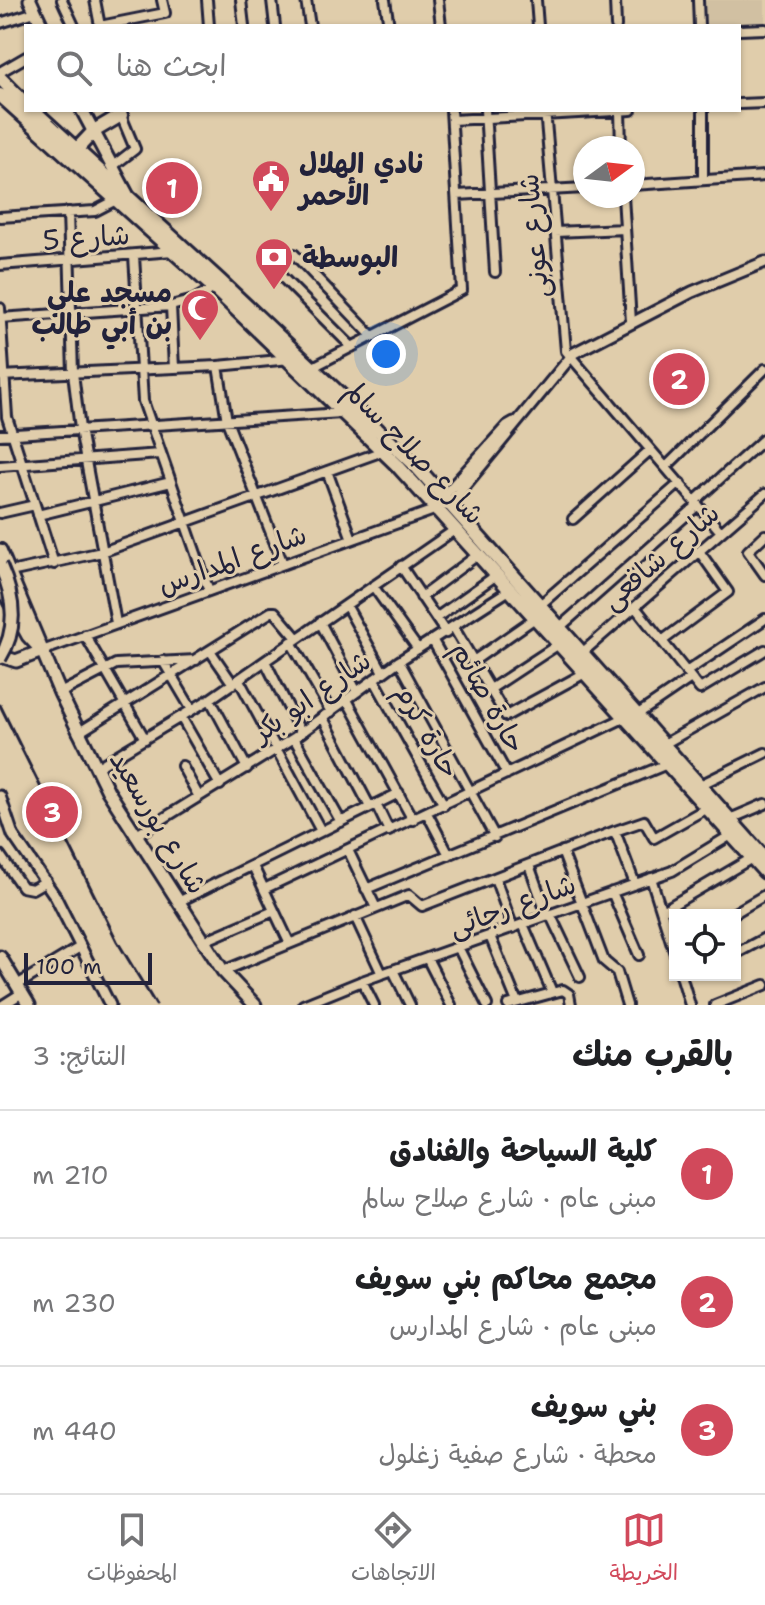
<!DOCTYPE html>
<html lang="ar">
<meta charset="utf-8">
<style>
body{margin:0;font-family:"Shantell Sans","Playpen Sans Arabic",sans-serif;background:#f6f6f6;color:#202124;direction:rtl}
.controls{position:absolute;right:24px;bottom:24px;display:grid;overflow:hidden;border-radius:0px;box-shadow:0 2px 6px #0004}
.controls button{width:72px;height:72px;display:grid;place-items:center;padding:0;border:0;border-bottom:2px solid #e0e0e0;background:#fff;color:#202124;font:40px sans-serif}
.compass{position:absolute;left:573px;top:136px;width:72px;height:72px;border-radius:50%;background:#fff;box-shadow:0 2px 6px #0004;rotate:75deg}
.scale{position:absolute;left:24px;bottom:20px;width:128px;box-sizing:border-box;padding-left:8px;border:4px solid #22223b;border-top:0;font-size:22px;line-height:28px;white-space:nowrap;color:#22223b;-webkit-text-stroke:6px #e0cdab;paint-order:stroke}
.you{position:absolute;left:386px;top:354px;width:28px;height:28px;margin:-20px;border:6px solid #fff;border-radius:50%;background:#1a73e8;box-shadow:0 0 0 12px #1a73e833}
.badge{display:grid;place-items:center;width:52px;height:52px;border-radius:50%;background:#d1495b;color:#fff;font-size:26px;font-weight:700}
.pin{position:absolute;translate:-50% -50%;border:4px solid #fff;box-shadow:0 2px 8px #0006}
.list{margin:0;padding:0;list-style:none}
h2{display:flex;justify-content:space-between;align-items:center;height:104px;margin:0;padding:0 32px;font-size:34px}
h2 small{font-size:26px;font-weight:400;color:#757577}
.list li{display:grid;grid-template-columns:52px 1fr auto;gap:24px;align-items:center;box-sizing:border-box;height:128px;padding:0 32px;border-top:2px solid #e0e0e0}
.list b{display:block;font-size:30px;white-space:nowrap}
.list p{margin:0;font-size:26px;white-space:nowrap;color:#757577}
.list em{font-size:26px;font-style:normal;color:#757577}
.icon{flex:none;width:44px;height:44px;fill:none;stroke:currentColor;stroke-width:2;stroke-linecap:round;stroke-linejoin:round}
.map{position:relative;flex:none;width:765px;height:1005px;overflow:hidden;direction:ltr}
.search{position:absolute;background:#fff;box-shadow:0 2px 6px #0004;left:24px;right:24px;top:24px;height:88px;display:flex;align-items:center;gap:20px;box-sizing:border-box;padding:0 28px;border-radius:0px;color:#757577;font-size:30px}
.sheet{height:488px;background:#fff}
nav{display:flex;justify-content:space-around;align-items:center;box-sizing:border-box;height:112px;border-top:2px solid #e0e0e0;background:#fff;font-size:22px;color:#757577}
nav a{display:grid;justify-items:center;gap:4px}
nav .on{color:#d1495b}
.map>svg:first-child{display:block}
.built{fill:#d1c0a2}
.lines{fill:none;stroke-linecap:round;stroke-linejoin:round}
.minor-casing{stroke:#22223b;stroke-width:14}
.tertiary-casing{stroke:#22223b;stroke-width:15}
.secondary-casing{stroke:#22223b;stroke-width:17}
.primary-casing{stroke:#22223b;stroke-width:18}
.minor{stroke:#e0cdab;stroke-width:8}
.tertiary{stroke:#e0cdab;stroke-width:9}
.secondary{stroke:#e0cdab;stroke-width:11}
.primary{stroke:#e0cdab;stroke-width:12}
.rail{stroke:#22223b;stroke-width:3}
.secondary-bridge-casing{stroke:#22223b;stroke-width:17;stroke-linecap:butt}
.secondary-bridge{stroke:#e0cdab;stroke-width:11}
.labels{text-anchor:middle;stroke-width:6;stroke-linejoin:round;paint-order:stroke}
.poi-label{font-size:28px;font-weight:bold;fill:#22223b;stroke:#e0cdab;text-anchor:start}
.street-label{font-size:28px;fill:#22223b;stroke:#e0cdab}
</style>
<div class="map">
<svg width="765" height="1005" viewBox="0 0 765 1005">
<rect width="100%" height="100%" fill="#e0cdab"/>
<filter id="ink" filterUnits="userSpaceOnUse"><feTurbulence type="fractalNoise" baseFrequency=".0125" numOctaves="2"/><feDisplacementMap in="SourceGraphic" scale="16" xChannelSelector="R" yChannelSelector="G"/><feConvolveMatrix kernelMatrix="1 2 1 2 8 2 1 2 1" color-interpolation-filters="sRGB"/></filter>
<g filter="url(#ink)">
<path class="built" d="M699 0H765V28L700 26Z"/>
<g class="lines">
<g class="minor-casing">
<path id="minor" d="M62 0 74 26
M95 0 100 26 165 13 162 0
M207 0 209 26
M241 0 244 26
M272 0 275 26
M306 0 310 26
M385 0 389 26
M438 0 441 26
M536 0 538 26
M615 0 616 26
M698 0 699 26
M0 23 35 12
M739 30 765 29
M0 72 26 57
M739 104 765 103
M485 110 495 272
M545 110 566 351 721 532
M620 110 621 148
M703 110V180
M452 120 631 110
M113 166 135 149 120 113
M633 185 765 176
M457 195 585 188
M623 196 631 322
M68 212 73 373 80 429 116 623
M0 217 95 211 118 199
M555 232 625 229
M294 254 373 337
M134 256 143 401 209 591
M0 265 173 251
M275 270 352 347
M171 306 174 368
M0 308 7 417 54 564
M0 318 171 306 194 300 214 288
M218 366 227 421 283 564
M313 367 462 290 451 110
M0 376 218 366 290 359
M0 435 342 413
M0 466 160 454
M666 467 765 369
M327 471 352 539
M695 501 765 438
M0 513 35 505
M38 515 171 482
M573 519 650 450
M765 535 748 551 765 575
M401 566 446 633
M10 572 102 552 383 451
M373 586 418 649
M421 597 479 554
M346 605 383 672
M540 605 680 483
M635 607 700 689 765 650
M436 618 498 574
M320 622 357 692
M560 627 698 505
M454 628 506 716 585 673
M85 635 145 739
M433 641 507 774
M662 641 728 592 699 551
M291 642 331 712
M42 651 437 509
M211 652 233 684
M583 652 765 494
M163 661 192 710
M265 661 301 733
M399 661 495 837
M472 662 535 618
M686 672 765 619
M374 679 444 805
M239 680 321 831
M489 690 559 644
M60 693 116 664 196 660
M210 699 247 768
M347 700 413 820
M638 714 691 678
M181 717 220 785
M323 718 370 807
M78 733 271 612H275L297 638
M294 738 341 822
M664 744 765 687
M182 766 199 797
M96 768 210 699 456 529
M700 785 765 753
M376 804 389 831
M427 813 449 855
M730 819 765 804
M615 831 644 821 654 838 707 808
M135 836 294 738 399 661 511 589
M348 850 376 908
M562 851 604 961 617 972 627 1005
M0 855 22 887 32 889 46 881
M529 865 547 915
M253 866 289 942
M495 878 513 928
M651 878 675 954
M264 889 626 717
M366 889 667 764
M612 892 639 955
M178 902 399 793
M662 911 752 858
M550 914 580 977
M731 915 765 895
M355 916 382 974
M523 924 552 992
M490 936 517 1002
M204 941 274 911
M458 947 487 1005
M735 954 765 938
M427 958 451 1005
M393 970 410 1005
M223 971 409 895 422 906 615 831 635 884
M681 975 690 1005
M362 981 374 1005
M17 985 80 947
M3 1005 22 993
M303 1005 362 981 672 871 731 835
M508 1005 563 990 569 994 571 1005
M715 1005 765 985"/>
</g>
<g class="tertiary-casing">
<path id="tertiary" d="M443 497 507 426 514 422
M449 505 574 353 692 292 765 262
M0 796 13 835 55 896 110 1005"/>
</g>
<g class="secondary-casing">
<path id="secondary" d="M30 0 42 26
M82 110 127 194
M0 550 60 693 108 791 223 971 255 1005
M0 585 28 636 42 651 16 661 1 656
M0 957 29 1005"/>
</g>
<g class="primary-casing">
<path id="primary" d="M0 78 26 104
M0 95 214 288 396 464 765 872
M33 110 220 281 415 465 765 859
M77 149 94 131 121 115"/>
</g>
<use href="#minor" class="minor"/>
<use href="#tertiary" class="tertiary"/>
<use href="#secondary" class="secondary"/>
<use href="#primary" class="primary"/>
<path class="rail" d="M0 705 117 941 156 1005"/>
<g class="secondary-bridge-casing">
<path id="secondary-bridge" d="M0 565C14 596 19 628 0 658"/>
</g>
<use href="#secondary-bridge" class="secondary-bridge"/>
</g>
</g>
<defs>
<g id="civic-pin" transform="scale(2)"><path d="M0 17L-7.5 6A9.5 9.5 0 1 1 7.5 6Z" fill="#d1495b" stroke="#e0cdab"/><path d="M-.6-6.5H3V-4.5H.6V-3L4-1V1h2V6H-6V1h2V-1L-.6-3ZM-1.2 2.5V6h2.4V2.5Z" fill="#fff"/></g>
<g id="bank-pin" transform="scale(2)"><path d="M0 17L-7.5 6A9.5 9.5 0 1 1 7.5 6Z" fill="#d1495b" stroke="#e0cdab"/><path d="M-6-4H6V4H-6ZM0-2.3a2.3 2.3 0 1 0 0 4.6a2.3 2.3 0 1 0 0-4.6Z" fill="#fff"/></g>
<g id="mosque-pin" transform="scale(2)"><path d="M0 17L-7.5 6A9.5 9.5 0 1 1 7.5 6Z" fill="#d1495b" stroke="#e0cdab"/><path d="M3.5-4.9A6 6 0 1 0 3.5 4.9A5 5 0 1 1 3.5-4.9Z" fill="#fff"/></g>
</defs>
<g fill-rule="evenodd">
<use href="#civic-pin" x="271" y="179"/>
<use href="#bank-pin" x="274" y="257"/>
<use href="#mosque-pin" x="200" y="308"/>
</g>
<g class="labels">
<g class="poi-label">
<text x="299" y="173">نادي الهلال<tspan x="299" dy="32">الأحمر</tspan></text>
<text x="302" y="267">البوسطة</text>
<text x="172" y="302" text-anchor="end">مسجد علي<tspan x="172" dy="32">بن أبي طالب</tspan></text>
</g>
<g class="street-label">
<text transform="translate(533 236) rotate(-95)" y="10">شارع عونى</text>
<text transform="translate(86 237) rotate(-4)" y="10">شارع 5</text>
<text transform="translate(415 452) rotate(46)" y="10">شارع صلاح سالم</text>
<text transform="translate(660 556) rotate(-41)" y="10">شارع شافعى</text>
<text transform="translate(232 559) rotate(-20)" y="10">شارع المدارس</text>
<text transform="translate(311 696) rotate(-35)" y="10">شارع ابو بكر</text>
<text transform="translate(489 697) rotate(61)" y="10">حارة صائم</text>
<text transform="translate(428 731) rotate(61)" y="10">حارة كرم</text>
<text transform="translate(159 822) rotate(59)" y="10">شارع بورسعيد</text>
<text transform="translate(512 905) rotate(-20)" y="10">شارع رجائى</text>
</g>
</g>
</svg>
<div class="controls">
<button><svg class="icon" aria-label="locate" viewBox="0 0 24 24"><circle cx="12" cy="12" r="6"/><path d="M12 2v4M12 18v4M2 12h4M18 12h4"/></svg></button>
</div>
<svg class="compass" viewBox="-18 -18 36 36"><path d="M0-13l5 13h-10z" fill="#e53935"/><path d="M0 13l5-13h-10z" fill="#757577"/></svg>
<div class="scale">100 m</div>
<div class="you"></div>
<div class="pin badge" style="left:172px;top:188px">1</div>
<div class="pin badge" style="left:679px;top:379px">2</div>
<div class="pin badge" style="left:52px;top:812px">3</div>
<div class="search"><svg class="icon" aria-label="search" viewBox="0 0 24 24"><circle cx="10" cy="10" r="6"/><path d="M15 15l6 6"/></svg>ابحث هنا</div>
</div>
<section class="sheet">
<h2>بالقرب منك<small>النتائج: 3</small></h2>
<ul class="list">
<li><span class="badge">1</span><div><b>كلية السياحة والفنادق</b><p>مبنى عام · شارع صلاح سالم</p></div><em>210 m</em></li>
<li><span class="badge">2</span><div><b>مجمع محاكم بني سويف</b><p>مبنى عام · شارع المدارس</p></div><em>230 m</em></li>
<li><span class="badge">3</span><div><b>بني سويف</b><p>محطة · شارع صفية زغلول</p></div><em>440 m</em></li>
</ul>
</section>
<nav>
<a class="on"><svg class="icon" aria-label="map" viewBox="0 0 24 24"><path d="M3 6l6-2 6 2 6-2v14l-6 2-6-2-6 2zM9 4v14M15 6v14"/></svg>الخريطة</a>
<a><svg class="icon" aria-label="directions" viewBox="0 0 24 24"><path d="M12 3l9 9-9 9-9-9zM9 14v-3h6M13 9l2 2-2 2"/></svg>الاتجاهات</a>
<a><svg class="icon" aria-label="saved" viewBox="0 0 24 24"><path d="M7 4h10v16l-5-4-5 4z"/></svg>المحفوظات</a>
</nav>
